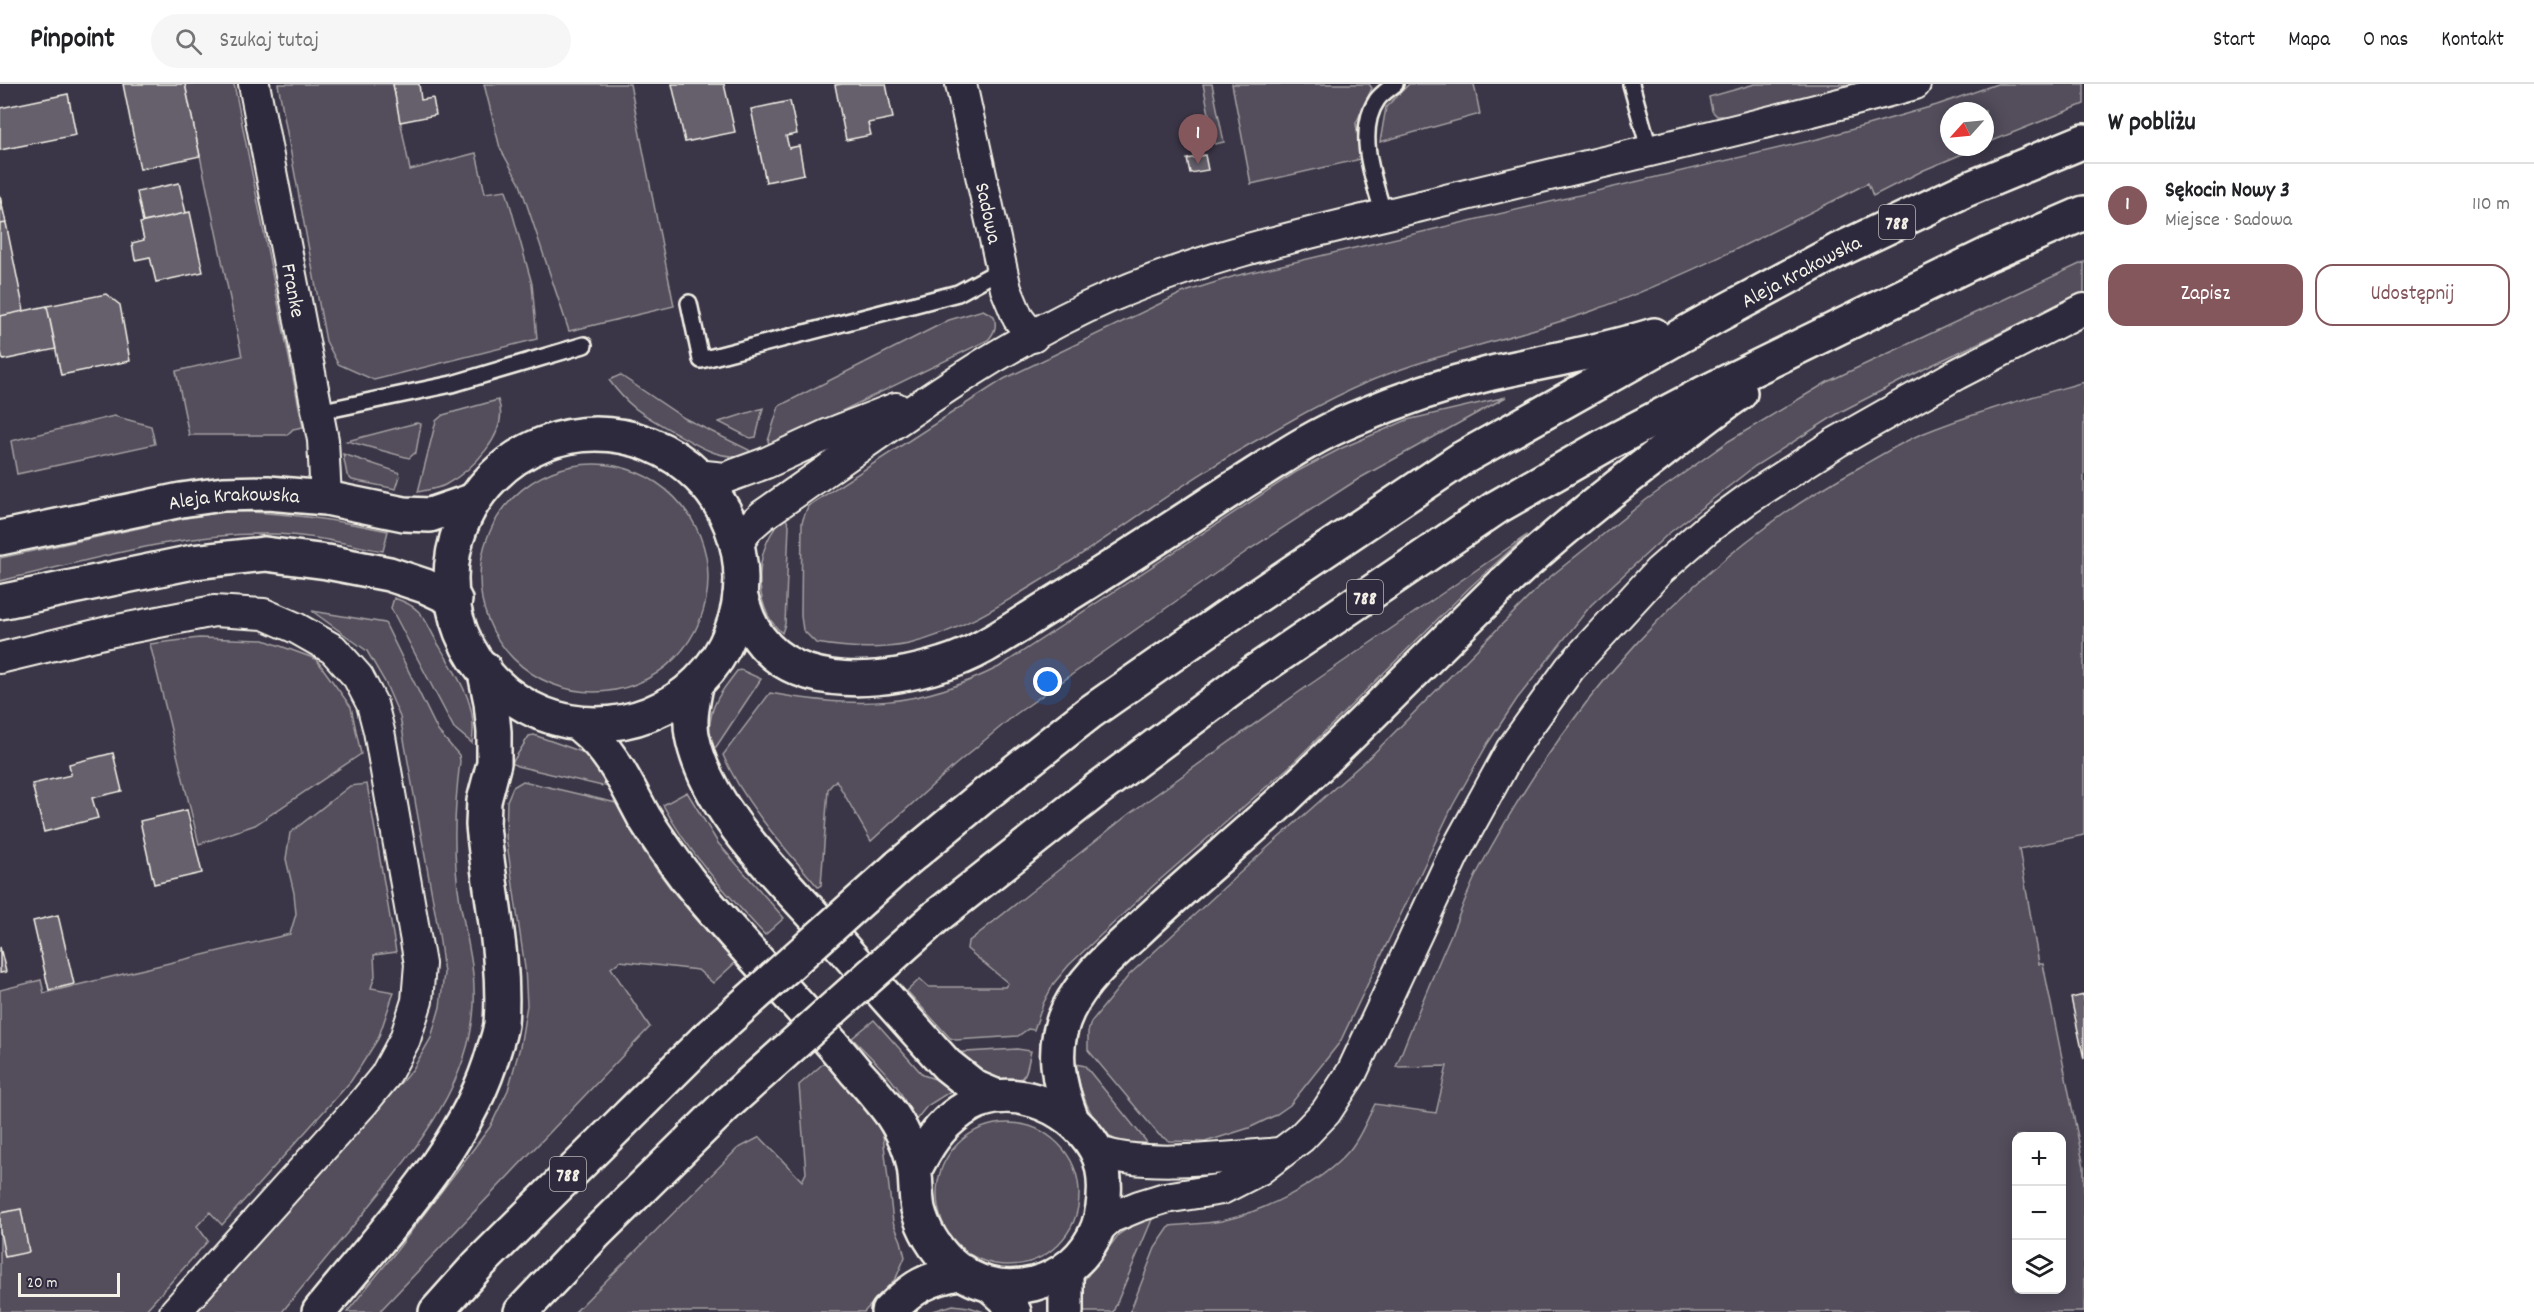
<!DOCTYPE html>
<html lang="pl">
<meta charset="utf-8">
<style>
body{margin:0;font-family:Dekko,sans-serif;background:#f6f6f6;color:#202124}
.controls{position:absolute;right:18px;bottom:18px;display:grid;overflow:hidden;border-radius:12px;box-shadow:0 3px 15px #0003}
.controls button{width:54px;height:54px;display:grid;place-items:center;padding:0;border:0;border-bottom:2px solid #e0e0e0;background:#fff;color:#202124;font:30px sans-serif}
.compass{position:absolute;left:1940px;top:18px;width:54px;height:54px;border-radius:50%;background:#fff;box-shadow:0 3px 15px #0003;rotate:243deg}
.scale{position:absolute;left:18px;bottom:15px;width:102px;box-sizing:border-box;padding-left:6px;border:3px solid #f4f1e8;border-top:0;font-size:16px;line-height:21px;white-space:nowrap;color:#f4f1e8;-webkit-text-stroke:4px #2f2a3d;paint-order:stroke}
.you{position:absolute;left:1048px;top:598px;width:21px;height:21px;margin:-15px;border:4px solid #fff;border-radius:50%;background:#1a73e8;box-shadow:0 0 0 9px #1a73e833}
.badge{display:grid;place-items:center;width:39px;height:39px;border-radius:50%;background:#84575d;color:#fff;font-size:20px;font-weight:700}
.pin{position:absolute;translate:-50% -50px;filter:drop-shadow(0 2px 3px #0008)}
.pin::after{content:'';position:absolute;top:32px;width:21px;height:18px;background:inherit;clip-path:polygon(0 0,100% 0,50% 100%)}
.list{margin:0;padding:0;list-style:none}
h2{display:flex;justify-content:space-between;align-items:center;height:78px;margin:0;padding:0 24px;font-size:26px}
h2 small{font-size:20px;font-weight:400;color:#757577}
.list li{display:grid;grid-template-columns:39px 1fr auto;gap:18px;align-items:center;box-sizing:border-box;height:84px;padding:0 24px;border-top:2px solid #e0e0e0}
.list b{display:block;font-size:22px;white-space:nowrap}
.list p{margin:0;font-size:20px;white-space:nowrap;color:#757577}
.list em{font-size:20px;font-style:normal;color:#757577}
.actions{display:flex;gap:12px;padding:18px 24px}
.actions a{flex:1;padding:14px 0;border:2px solid #84575d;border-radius:18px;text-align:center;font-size:21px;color:#84575d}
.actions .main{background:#84575d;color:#fff}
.icon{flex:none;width:33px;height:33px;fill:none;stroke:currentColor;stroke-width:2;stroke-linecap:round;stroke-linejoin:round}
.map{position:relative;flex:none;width:2084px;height:1228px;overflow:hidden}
header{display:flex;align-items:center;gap:36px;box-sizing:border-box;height:84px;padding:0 30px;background:#fff;border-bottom:2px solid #e0e0e0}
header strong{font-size:28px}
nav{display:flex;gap:33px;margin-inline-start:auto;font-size:21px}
.search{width:420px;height:54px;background:#f6f6f6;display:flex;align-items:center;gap:15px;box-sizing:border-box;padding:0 21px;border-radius:33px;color:#757577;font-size:22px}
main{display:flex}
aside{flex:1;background:#fff}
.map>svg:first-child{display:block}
.green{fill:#534e5c;stroke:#a4a0a2;stroke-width:1.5;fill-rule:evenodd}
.building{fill:#65616c;stroke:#f4f1e8;stroke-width:1.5}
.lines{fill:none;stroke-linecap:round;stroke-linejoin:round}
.service-casing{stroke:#f4f1e8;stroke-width:20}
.minor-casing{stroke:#f4f1e8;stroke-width:34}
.tertiary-casing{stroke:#f4f1e8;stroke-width:38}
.secondary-casing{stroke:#f4f1e8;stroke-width:38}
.primary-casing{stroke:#f4f1e8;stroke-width:38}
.service{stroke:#2f2a3d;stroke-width:15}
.minor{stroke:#2f2a3d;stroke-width:30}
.tertiary{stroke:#2f2a3d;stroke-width:33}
.secondary{stroke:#2f2a3d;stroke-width:33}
.primary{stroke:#2f2a3d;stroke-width:33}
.primary-bridge-casing{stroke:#f4f1e8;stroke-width:38;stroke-linecap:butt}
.primary-bridge{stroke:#2f2a3d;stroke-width:33}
.labels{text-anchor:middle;stroke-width:4.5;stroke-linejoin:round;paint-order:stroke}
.shield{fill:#2f2a3d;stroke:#b9b5b5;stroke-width:1.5}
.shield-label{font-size:20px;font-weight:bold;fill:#f4f1e8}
.street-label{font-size:21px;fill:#f4f1e8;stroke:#2f2a3d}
</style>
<header>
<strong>Pinpoint</strong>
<div class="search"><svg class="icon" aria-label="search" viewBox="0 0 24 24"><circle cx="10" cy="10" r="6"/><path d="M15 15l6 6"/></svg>Szukaj tutaj</div>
<nav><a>Start</a><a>Mapa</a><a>O nas</a><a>Kontakt</a></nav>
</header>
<main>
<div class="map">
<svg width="2084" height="1228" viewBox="0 0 2084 1228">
<rect width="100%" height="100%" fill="#3b3647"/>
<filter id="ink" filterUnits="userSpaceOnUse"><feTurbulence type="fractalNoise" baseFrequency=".0167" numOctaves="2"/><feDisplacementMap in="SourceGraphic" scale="12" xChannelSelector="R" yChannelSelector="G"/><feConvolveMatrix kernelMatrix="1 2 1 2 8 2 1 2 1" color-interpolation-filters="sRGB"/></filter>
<g filter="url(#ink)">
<path class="green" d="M185 0H234L303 343 293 345 287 351H189L176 287 242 272Z
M278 0H393L410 86 476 69 485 109 506 106 532 200 537 255 374 296 338 280 326 257Z
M484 0H630L674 222 569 247 520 100 500 64Z
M1203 0H1212L1224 58 1215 60Z
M1232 0H1369L1372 4 1356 39 1361 75 1251 100Z
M1409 0H1474L1480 30 1380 58 1386 23Z
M1755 0H1855L1730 32H1717L1712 27 1709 13Z
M1997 0H2084V20L1985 60V27H1949V63H1979L1924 86 1873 112 1868 99C1778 145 1688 192 1592 227 1521 252 1446 267 1375 295 1341 309 1298 332 1266 351 1186 395 1113 452 1035 500 996 524 955 549 909 560 879 566 846 564 816 559L803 546 801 532 802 438 808 422 1004 295 1182 209 1235 192 1822 54 1937 21Z
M2084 178V209L1932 281 1842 327 1755 382 1668 450 1591 521 1517 615 1488 659 1453 721 1340 958 1290 1021 1274 1032 1249 1044 1205 1058 1169 1057 1159 1051 1088 966V948L1091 938 1129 891 1267 764 1374 669 1545 497 1646 416 1729 357 1829 297Z
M983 226 994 232C997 242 995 248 988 256L770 362 768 357 779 322 949 236Z
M620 291 684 334 749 366 751 371C720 377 700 363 674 348 644 331 630 325 609 296Z
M2084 298V751L2019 765 2039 880H2043L2084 1083V1228H1130L1155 1164 1170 1142C1187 1140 1204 1140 1221 1137 1262 1128 1320 1100 1348 1068 1360 1055 1367 1035 1375 1020L1436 1029 1447 982 1396 983C1414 937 1433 891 1453 846 1461 827 1468 807 1477 789 1566 620 1691 475 1860 383 1879 372 1899 360 1919 351 1972 329 2028 314 2084 298ZM2062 1052V1206H2016V1052Z
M1506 313 1360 394 1250 465 1016 630 955 681 871 757 836 696 828 705 821 801 818 803C783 762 745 721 723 671L770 609C857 625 918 624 999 583L1296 388 1342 364 1407 336Z
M498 316C511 349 471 387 445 401 437 405 426 406 418 408L436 337 443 331Z
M763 324 756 353 750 354 719 338Z
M114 332 151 342 155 360 17 390 11 357Z
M416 339 421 340 416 368 409 374 347 357Z
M343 370 398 388 400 392 396 405 352 396 347 391Z
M480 494a114 114 0 1 1 228 0a114 114 0 1 1-228 0Z
M229 427C287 429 331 435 388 447L383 467C346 460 308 450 270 450 179 448 88 477 0 497V474L186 434Z
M785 433 789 441 785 540 782 549C750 522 754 459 785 433Z
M1527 451 1469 504 1289 683 1154 801 1069 881 1054 899 1043 920 1034 946 1028 945 1018 952 956 956 950 954 907 907 920 895 929 903H1005L1008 899 967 865 968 858 1129 730 1302 606Z
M394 514C426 524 425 539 440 563 459 596 478 619 472 659L454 644 391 524Z
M312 527 385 539 438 647 459 671 460 677C454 724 452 771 460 818 466 852 476 886 474 921 470 1003 412 1069 363 1130 336 1162 309 1195 282 1228H196L413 985 431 954 440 923 444 889 439 850 400 633 385 598 367 567Z
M199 554 264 556 316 575 351 623 361 670 255 741 199 760 150 560Z
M741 586 761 595 716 663 709 664C708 625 714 617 737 587Z
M534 651 582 668 613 697 602 702 517 682 512 679 529 652Z
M523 697 616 719C645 779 690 830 736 878L713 899 698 886 620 877 611 884 650 943 379 1228H347L394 1170 490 1043 508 1006 520 963 527 921 525 884 506 753 507 717 513 703Z
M367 700 396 868 374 871 375 892 371 904 394 908 378 955 351 997 222 1141 210 1128 197 1142 208 1157 144 1228H0V906L41 896 44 909 290 850 296 830 294 809 286 775 290 749 350 702Z
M687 708 718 759 784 834 765 851C727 810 690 771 663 721Z
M874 936 923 991 935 995 951 1007 927 1022 915 1037 906 1026C908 1006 866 969 852 954Z
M1017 965 1031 967C1029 974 1028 984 1025 990 1010 1014 963 979 950 969Z
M825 978 876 1038 883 1052 893 1138 901 1157 905 1173 896 1194 864 1228H575L737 1065 760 1053 802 1097 806 1089 799 1001Z
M1076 980 1085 982 1146 1057 1147 1066C1135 1063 1122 1061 1111 1053 1090 1037 1079 1006 1076 980Z
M937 1110a71 71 0 1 1 142 0a71 71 0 1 1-142 0Z
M1153 1133 1113 1228H1075L1079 1203 1119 1150 1138 1138Z
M953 1221 969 1223 984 1228H930Z"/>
<path class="building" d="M123 0H185L200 72 140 85Z
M393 0H419L421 16 433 14 436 31 400 38Z
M672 0H724L735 48 685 58Z
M842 0H886L893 34 868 39 871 51 846 56 835 1Z
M68 10 76 51 0 66V24Z
M790 17 797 50 786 52 789 64 799 62 804 90 766 98 751 25Z
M1205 71 1208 86 1190 89 1187 75Z
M179 99 186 129 143 138 137 108Z
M0 112 6 139 0 140Z
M190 128 203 188 156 198 150 173 135 176 132 159 144 156 140 139Z
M6 139 24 227 0 232V140Z
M106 210 120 221 130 277 61 291 47 222Z
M47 222 56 265 3 276 0 264V232Z
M113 669 122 707 92 714 98 734 44 748 32 700 71 691 69 680Z
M187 726 202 789 154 800 140 737Z
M58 831 74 900 49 906 33 837Z
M0 863 6 888 0 889Z
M2084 911V975L2071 914Z
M21 1125 29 1168 5 1173 0 1147V1129Z"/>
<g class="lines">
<g class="service-casing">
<path id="service" d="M1631 0 1650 68
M1384 131C1374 97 1355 48 1377 16 1381 10 1389 5 1395 0
M689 219 701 276 958 209 1002 185
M318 328 452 300 584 261"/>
</g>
<g class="minor-casing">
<g id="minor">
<path id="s1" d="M254 0 323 356 326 414"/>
<path id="s2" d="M961 0 1006 205 1018 234 1033 253"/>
<path d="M695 391 725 394 766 379 829 350 896 324"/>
<path d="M736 463 748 444 763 431C876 353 985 267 1112 212 1210 170 1314 148 1417 123 1583 82 1750 45 1915 0"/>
<path d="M0 574 108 548 214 527 264 530 296 544 333 565 358 593 372 620 379 647 420 880 417 917 405 955 385 992 363 1019 175 1228"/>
<path d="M1097 1067C1144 1085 1229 1073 1280 1069"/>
<path d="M1098 1145 1110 1134 1139 1122 1165 1114 1222 1105 1259 1086 1301 1054 1326 1028 1352 988 1454 770 1511 666 1570 584 1659 487 1707 445 1748 415 1837 358 1957 290 2084 225"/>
</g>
</g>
<g class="tertiary-casing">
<path id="tertiary" d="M990 1201 1005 1214 1014 1228
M1066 1228V1185"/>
</g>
<g class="secondary-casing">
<g id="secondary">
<circle cx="596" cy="495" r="145"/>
<path id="s3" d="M0 454 181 416 223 410 268 409 326 414 404 430 430 431 468 418"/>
<path d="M0 518 193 478 265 470 327 478 389 490 425 502 455 516"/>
<path d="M696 601C693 618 689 634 692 651 706 725 777 790 825 844 866 890 906 936 947 981L976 1004 995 1012"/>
<path d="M582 643C612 667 626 700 644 733 657 754 672 775 687 795 740 861 801 921 855 987 868 1001 881 1016 892 1031 904 1049 913 1069 915 1090 916 1101 916 1114 918 1125 923 1145 935 1165 950 1179 996 1223 1076 1203 1098 1143 1106 1120 1108 1086 1095 1064 1069 1019 1005 995 961 1027 939 1042 927 1062 915 1085"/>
</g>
</g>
<g class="primary-casing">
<g id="primary">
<path d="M740 511C745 527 749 541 759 554 799 609 886 598 943 580 981 569 1015 543 1048 523 1110 485 1171 445 1232 405 1272 380 1310 353 1354 335 1398 316 1445 300 1492 289 1546 277 1600 268 1654 251"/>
<path id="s4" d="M899 782 981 714 1089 629 1242 522 1461 375 1716 232 1837 167 1963 107 2084 57"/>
<path d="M937 832 1099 704 1253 589 1497 423 1607 360 1704 309 1987 171 2084 129"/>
<path d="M1072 1036C1058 1000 1050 962 1068 926 1083 896 1108 874 1132 852 1180 805 1232 763 1282 717 1357 646 1429 572 1503 500 1551 454 1602 414 1654 374 1682 352 1710 329 1740 309"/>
<path d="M319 1228C381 1151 468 1062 494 966 497 957 500 948 501 940 506 873 489 807 483 741L484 717 494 679V648L491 618 484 584"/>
<path d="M436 1228 478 1181 705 956"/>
<path d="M521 1228 597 1148 728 1019"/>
<path d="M888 1228C914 1202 926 1195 963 1188"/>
</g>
</g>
<use href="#service" class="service"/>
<use href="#minor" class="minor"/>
<use href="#tertiary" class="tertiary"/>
<use href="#secondary" class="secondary"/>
<use href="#primary" class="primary"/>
<g class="primary-bridge-casing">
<path id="primary-bridge" d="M705 956 899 782
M728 1019 937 832"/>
</g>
<use href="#primary-bridge" class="primary-bridge"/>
</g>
</g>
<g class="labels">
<g class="shield">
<rect x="1879" y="121" width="36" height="34" rx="4.5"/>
<rect x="1347" y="496" width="36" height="34" rx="4.5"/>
<rect x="550" y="1073" width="36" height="34" rx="4.5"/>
</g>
<g class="shield-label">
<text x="1897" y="145">788</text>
<text x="1365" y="520">788</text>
<text x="568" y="1097">788</text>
</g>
<g class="street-label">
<text dy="7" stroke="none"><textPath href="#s2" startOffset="132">Sadowa</textPath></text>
<text dy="7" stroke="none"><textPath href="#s4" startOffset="1083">Aleja Krakowska</textPath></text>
<text dy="7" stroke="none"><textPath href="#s1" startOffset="210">Franke</textPath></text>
<text dy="7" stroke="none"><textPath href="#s3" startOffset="238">Aleja Krakowska</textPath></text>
</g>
</g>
</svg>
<div class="controls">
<button>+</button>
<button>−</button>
<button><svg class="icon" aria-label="layers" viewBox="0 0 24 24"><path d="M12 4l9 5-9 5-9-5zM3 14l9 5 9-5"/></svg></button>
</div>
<svg class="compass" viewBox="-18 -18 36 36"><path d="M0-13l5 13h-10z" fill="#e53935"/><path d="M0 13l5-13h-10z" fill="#757577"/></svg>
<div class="scale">20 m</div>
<div class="you"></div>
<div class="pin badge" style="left:1198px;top:80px">1</div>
</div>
<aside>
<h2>W pobliżu<small></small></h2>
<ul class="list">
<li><span class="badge">1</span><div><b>Sękocin Nowy 3</b><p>Miejsce · Sadowa</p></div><em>110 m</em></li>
</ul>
<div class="actions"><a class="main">Zapisz</a><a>Udostępnij</a></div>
</aside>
</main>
